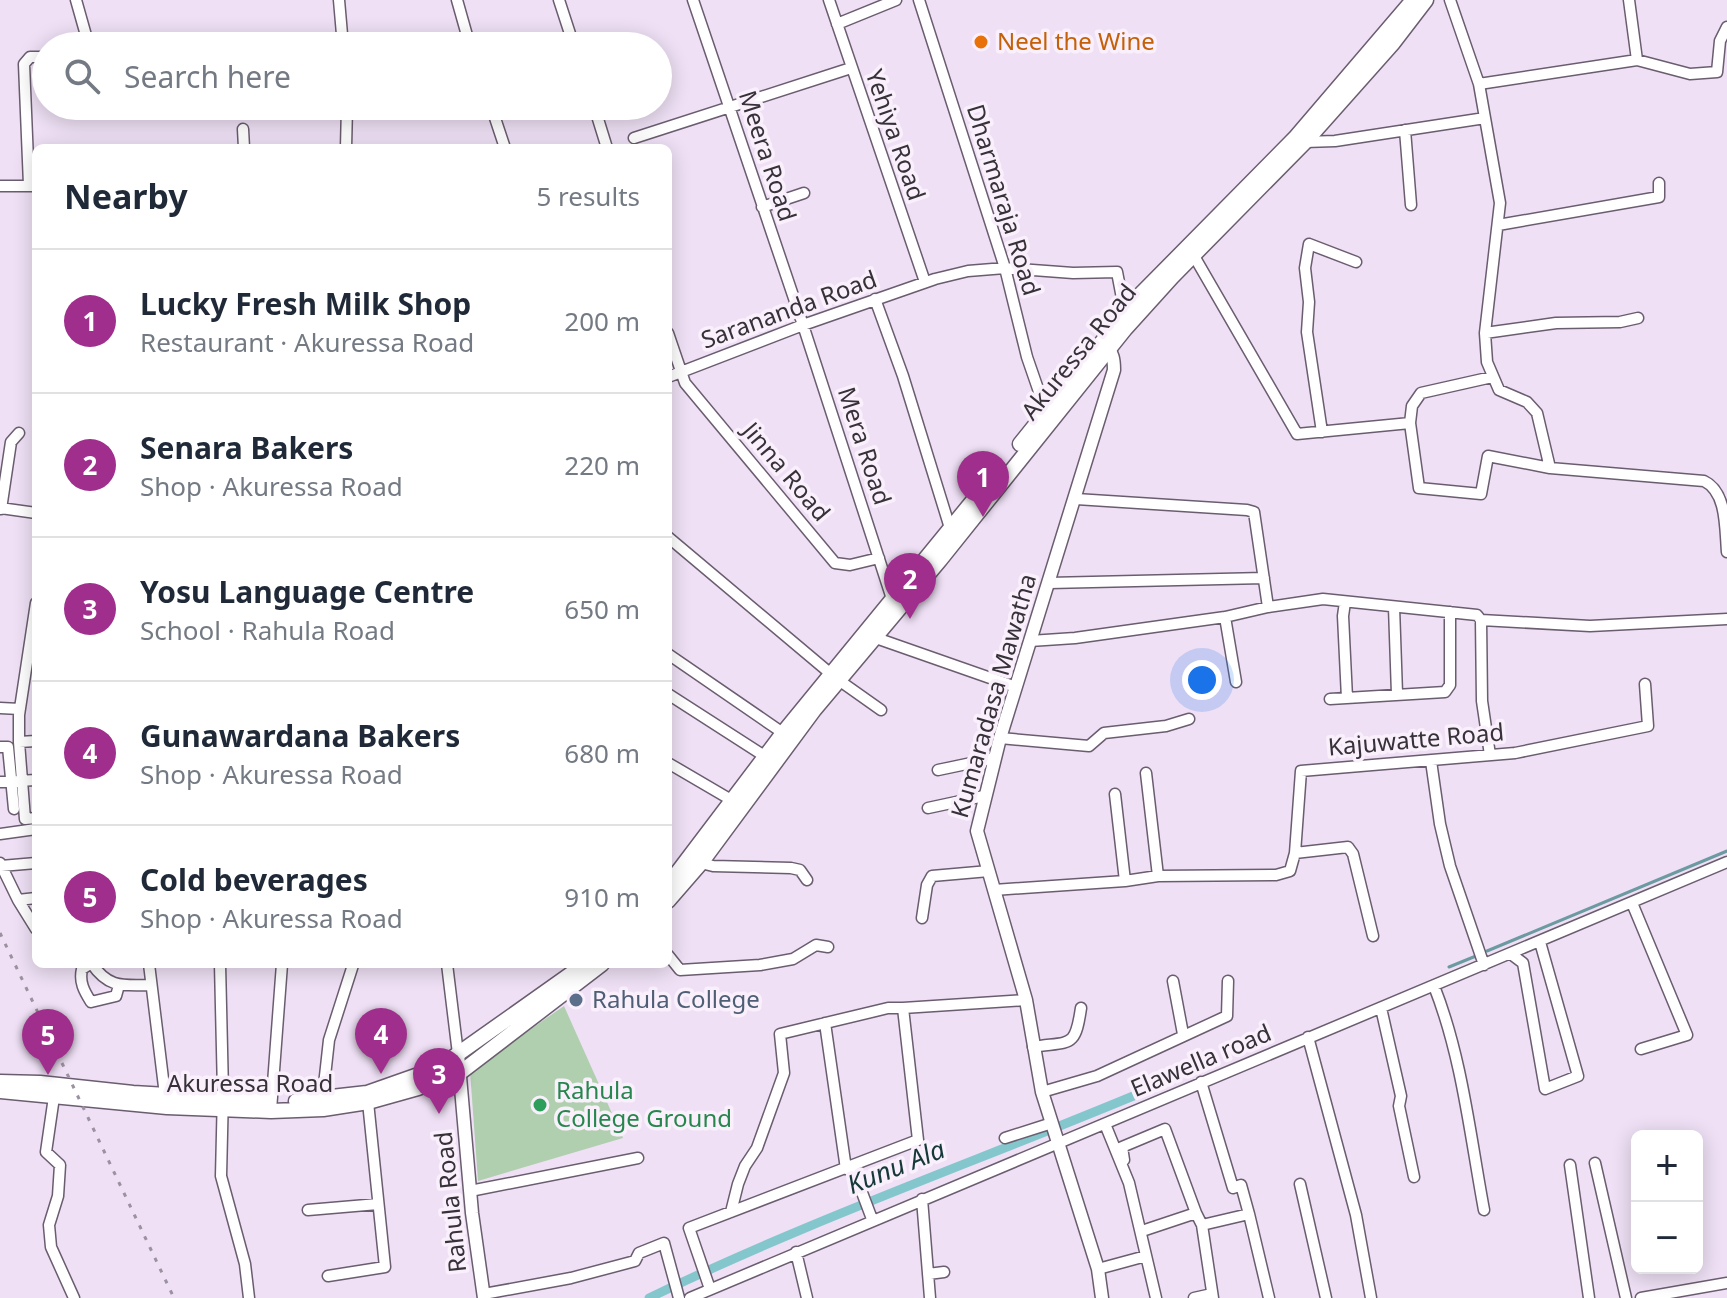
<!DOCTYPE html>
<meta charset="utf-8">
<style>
body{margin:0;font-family:"Noto Sans",sans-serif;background:#f2f2f3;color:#1f2937}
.controls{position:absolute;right:24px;bottom:24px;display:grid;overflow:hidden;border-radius:12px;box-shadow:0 4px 20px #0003}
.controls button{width:72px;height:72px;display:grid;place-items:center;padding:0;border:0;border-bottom:2px solid #e0e1e3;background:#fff;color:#1f2937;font:40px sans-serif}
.you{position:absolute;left:1202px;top:680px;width:28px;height:28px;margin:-20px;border:6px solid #fff;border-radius:50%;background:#1a73e8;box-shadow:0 0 0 12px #1a73e833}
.badge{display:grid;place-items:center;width:52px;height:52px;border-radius:50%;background:#9f2e8c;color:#fff;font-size:26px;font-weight:700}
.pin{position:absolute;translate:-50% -66px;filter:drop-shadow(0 2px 4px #0008)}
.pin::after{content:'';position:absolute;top:42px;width:28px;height:24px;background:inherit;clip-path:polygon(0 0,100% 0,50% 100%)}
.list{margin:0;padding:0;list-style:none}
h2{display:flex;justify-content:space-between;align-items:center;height:104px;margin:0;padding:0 32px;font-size:34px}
h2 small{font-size:26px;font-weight:400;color:#747a83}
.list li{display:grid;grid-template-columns:52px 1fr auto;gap:24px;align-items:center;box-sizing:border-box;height:144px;padding:0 32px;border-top:2px solid #e0e1e3}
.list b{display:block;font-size:30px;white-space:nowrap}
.list p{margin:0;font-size:26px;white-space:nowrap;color:#747a83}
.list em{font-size:26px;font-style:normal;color:#747a83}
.icon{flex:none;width:44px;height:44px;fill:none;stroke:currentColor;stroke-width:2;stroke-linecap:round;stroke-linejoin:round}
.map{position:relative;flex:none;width:1727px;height:1298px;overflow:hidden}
.search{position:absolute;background:#fff;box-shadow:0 4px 20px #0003;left:32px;top:32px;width:640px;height:88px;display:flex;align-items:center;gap:20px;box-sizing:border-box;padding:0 28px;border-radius:44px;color:#747a83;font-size:30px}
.panel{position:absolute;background:#fff;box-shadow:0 4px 20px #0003;left:32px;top:144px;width:640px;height:824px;border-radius:12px}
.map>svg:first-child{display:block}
.green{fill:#b0cfaf}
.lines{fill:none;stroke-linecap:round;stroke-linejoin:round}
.stream{stroke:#6c9aa1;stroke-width:3}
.canal{stroke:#83c7cd;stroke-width:9}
.minor-casing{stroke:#6a5d6f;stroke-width:13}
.major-casing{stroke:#6a5d6f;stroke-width:15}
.highway-casing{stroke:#6a5d6f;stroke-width:17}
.minor{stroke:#fff;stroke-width:10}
.major{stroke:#fff;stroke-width:12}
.highway{stroke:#fff;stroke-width:14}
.rail{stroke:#9c91a0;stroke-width:3;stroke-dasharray:4 8;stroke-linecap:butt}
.food-dot{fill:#e8710a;stroke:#f9f0fc;stroke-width:3}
.service-dot{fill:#5c6f8a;stroke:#f9f0fc;stroke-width:3}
.leisure-dot{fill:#2e9e5b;stroke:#f9f0fc;stroke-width:3}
.labels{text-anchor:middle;stroke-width:7;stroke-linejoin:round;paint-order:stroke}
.food-label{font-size:24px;fill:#c56008;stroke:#f9f0fc;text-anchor:start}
.street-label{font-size:24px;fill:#373139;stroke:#f9f0fc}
.service-label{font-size:24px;fill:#4e5e75;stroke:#f9f0fc;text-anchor:start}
.leisure-label{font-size:24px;fill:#27864d;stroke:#f9f0fc;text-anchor:start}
.water-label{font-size:26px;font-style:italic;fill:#16383a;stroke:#f9f0fc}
</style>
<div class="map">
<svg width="1727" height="1298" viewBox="0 0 1727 1298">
<rect width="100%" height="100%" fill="#efe0f5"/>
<path class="green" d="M564 1006 623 1138 478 1181 470 1071Z"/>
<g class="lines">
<path class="stream" d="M1487 951 1727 851
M1449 967 1476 956"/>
<path class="canal" d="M649 1298C816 1217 992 1156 1162 1084"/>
<g class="minor-casing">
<path id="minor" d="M76 0 89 46
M339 0 343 46
M457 0 470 46
M559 0 574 46
M693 0 803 325 893 602
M829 0 925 282
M919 0 1005 268 1027 357 1046 412
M1450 0 1479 84 1500 203 1485 333 1487 362 1499 390 1527 402 1537 413 1550 468
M1629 0 1637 60 1690 74 1717 72 1720 41 1727 27
M837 24 896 0
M167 46 175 42
M1479 84 1637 60
M491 106 505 148
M594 106 607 148
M243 129 244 148
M1405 130 1411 205
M634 138 851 68
M1305 142 1335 141 1485 118
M346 148 347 106
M29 185 24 64 30 57H46
M0 186H34
M762 207 804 193
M1498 225 1659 197V183
M1194 256 1297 434 1410 423 1412 406 1421 393 1492 377
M875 299 903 376 950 528
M668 333 685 383 835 563 850 565 879 558
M1485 333 1556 323 1620 322 1638 318
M668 377 803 325 935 279 968 271 1005 268 1073 273 1117 272 1125 314
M1410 423 1419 488 1481 494 1488 456 1550 468 1704 481C1727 492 1725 528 1727 552
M1322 432 1307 332 1309 302 1305 268 1309 244 1356 262
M1076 499 1247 510 1254 512 1268 607
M0 508 36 513
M1 509 11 442 19 433
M668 537 831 674
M1049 583 1264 578
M1345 602 1343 616 1347 698
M36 603 19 715V742L36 741
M1394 607 1397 694
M1225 617 1236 682
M1481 620 1590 626 1727 619
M876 638 1016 687
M1030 641 1075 638 1225 617 1268 607 1323 599 1477 615 1481 620 1482 701 1490 755
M668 654 783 733
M840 681 881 710
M668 694 766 757
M1330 699 1445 692 1450 685V612
M0 708 20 709
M1000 738 1089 746 1104 733 1166 726 1189 719
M19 742 25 819 36 818
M0 747H8L14 809
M1431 761 1440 824 1450 866 1484 965
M668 763 733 801
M938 770 995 758
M1146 773 1158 876
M0 782 36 780
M1115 794 1125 881
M928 808 984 796
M0 834 36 829
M1295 853 1348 847 1353 854 1373 936
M0 863 18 900 36 929
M701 863 713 866 791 868 800 870 807 880
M1 866 36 863
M994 890 1125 881 1158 876 1276 875 1290 871 1295 853 1301 771 1515 753 1648 726 1645 684
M18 900 36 898
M1632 903 1687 1035 1641 1049
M922 918 927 885 932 876 989 871
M1511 954 1523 963 1545 1089 1578 1076 1540 942
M668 955 680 970 760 965 793 959 816 945 828 947
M90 964 82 969C79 982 84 991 91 1002L116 996 119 985
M92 964C109 989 124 985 151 985
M149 964 165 1095
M220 964 223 1092 221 1176 245 1264 249 1298
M447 964 458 1054
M1173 981 1183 1034
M1434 986C1462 1057 1470 1135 1484 1210
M903 1008 1026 1000
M1381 1008 1401 1096 1399 1106 1414 1177
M825 1023 846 1169
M1308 1037 1356 1215 1371 1298
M1033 1047C1071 1041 1075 1049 1081 1008
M1201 1082 1233 1188 1241 1185 1249 1214
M55 1090 46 1152 60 1165 58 1196 49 1225 51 1247 74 1298
M1042 1092 1097 1076 1227 1016 1228 981
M322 1103 329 1040 353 965
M271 1110 282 964
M1105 1124 1129 1183 1156 1298
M1005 1138 1052 1123
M1124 1160 1122 1147 1165 1129 1196 1213
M1595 1163 1626 1298
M1570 1165 1589 1298
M852 1166 872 1219
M1300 1184 1326 1298
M470 1191 638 1158
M922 1199 930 1298
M308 1210 378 1204
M1202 1225 1249 1214 1269 1298
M1142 1231 1196 1213 1202 1225 1213 1298
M796 1252 807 1298
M1098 1269 1146 1256
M928 1274 944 1272
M328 1276 385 1267 368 1102
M710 1289 689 1228 918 1140 903 1008H888L780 1034 784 1073 757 1148 745 1166 738 1184 731 1212
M484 1294 571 1278 635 1261 639 1253 664 1243 679 1298
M690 1298 1727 862
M1194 1298 1212 1294
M1641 1298 1727 1283"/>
</g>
<g class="major-casing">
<path id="major" d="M458 1054 472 1213 484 1298
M1102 1298 1098 1269 1042 1092 1026 1000 977 831 1000 738 1114 370C1114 360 1113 352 1105 346"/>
</g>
<g class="highway-casing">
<path id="highway" d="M1020 444 1139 296 1295 138 1413 0
M668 885 783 733 999 469
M668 901 701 863 814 710 940 560 1125 329 1172 277 1305 142 1393 43 1426 0
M0 1082 40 1083 133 1093 267 1101
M0 1091 167 1107 271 1111 323 1109 368 1102 418 1088 461 1072 602 964
M296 1101 367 1093 438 1068 585 964"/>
</g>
<use href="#minor" class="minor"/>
<use href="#major" class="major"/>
<use href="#highway" class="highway"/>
<path class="rail" d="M0 933 174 1298"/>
</g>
<circle class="food-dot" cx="981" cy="42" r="8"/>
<circle class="service-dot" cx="576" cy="1000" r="8"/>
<circle class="leisure-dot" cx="540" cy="1105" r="8"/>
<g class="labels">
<g class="food-label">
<text x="997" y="50">Neel the Wine</text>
</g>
<g class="street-label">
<text transform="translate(895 135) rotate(71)" y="8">Yehiya Road</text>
<text transform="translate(767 156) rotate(72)" y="8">Meera Road</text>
<text transform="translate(1003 200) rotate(73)" y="8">Dharmaraja Road</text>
<text transform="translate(789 310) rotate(-20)" y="8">Sarananda Road</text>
<text transform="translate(1079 352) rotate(-51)" y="8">Akuressa Road</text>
<text transform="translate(864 446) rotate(72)" y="8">Mera Road</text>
<text transform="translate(786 472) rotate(50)" y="8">Jinna Road</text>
<text transform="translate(994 696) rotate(-74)" y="8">Kumaradasa Mawatha</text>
<text transform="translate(1416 740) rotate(-5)" y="8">Kajuwatte Road</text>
<text transform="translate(1201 1061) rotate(-23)" y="8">Elawella road</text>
<text x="250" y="1092">Akuressa Road</text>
<text transform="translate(451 1202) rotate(-96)" y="8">Rahula Road</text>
</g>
<g class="service-label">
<text x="592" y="1008">Rahula College</text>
</g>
<g class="leisure-label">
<text x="556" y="1099">Rahula<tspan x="556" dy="28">College Ground</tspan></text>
</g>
<g class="water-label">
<text transform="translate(896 1167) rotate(-22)" y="9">Kunu Ala</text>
</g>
</g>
</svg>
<div class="controls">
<button>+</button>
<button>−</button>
</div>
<div class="you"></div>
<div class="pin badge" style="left:983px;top:517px">1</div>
<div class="pin badge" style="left:910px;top:619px">2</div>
<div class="pin badge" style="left:439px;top:1114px">3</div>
<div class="pin badge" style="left:381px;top:1074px">4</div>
<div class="pin badge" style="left:48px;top:1075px">5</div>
<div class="search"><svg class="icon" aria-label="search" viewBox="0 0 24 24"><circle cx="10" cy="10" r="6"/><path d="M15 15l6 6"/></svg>Search here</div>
<section class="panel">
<h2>Nearby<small>5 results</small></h2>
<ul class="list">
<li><span class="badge">1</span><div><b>Lucky Fresh Milk Shop</b><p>Restaurant · Akuressa Road</p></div><em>200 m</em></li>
<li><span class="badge">2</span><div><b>Senara Bakers</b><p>Shop · Akuressa Road</p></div><em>220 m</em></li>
<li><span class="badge">3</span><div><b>Yosu Language Centre</b><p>School · Rahula Road</p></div><em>650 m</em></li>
<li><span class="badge">4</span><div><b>Gunawardana Bakers</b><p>Shop · Akuressa Road</p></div><em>680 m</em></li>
<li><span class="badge">5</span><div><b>Cold beverages</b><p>Shop · Akuressa Road</p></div><em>910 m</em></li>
</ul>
</section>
</div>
